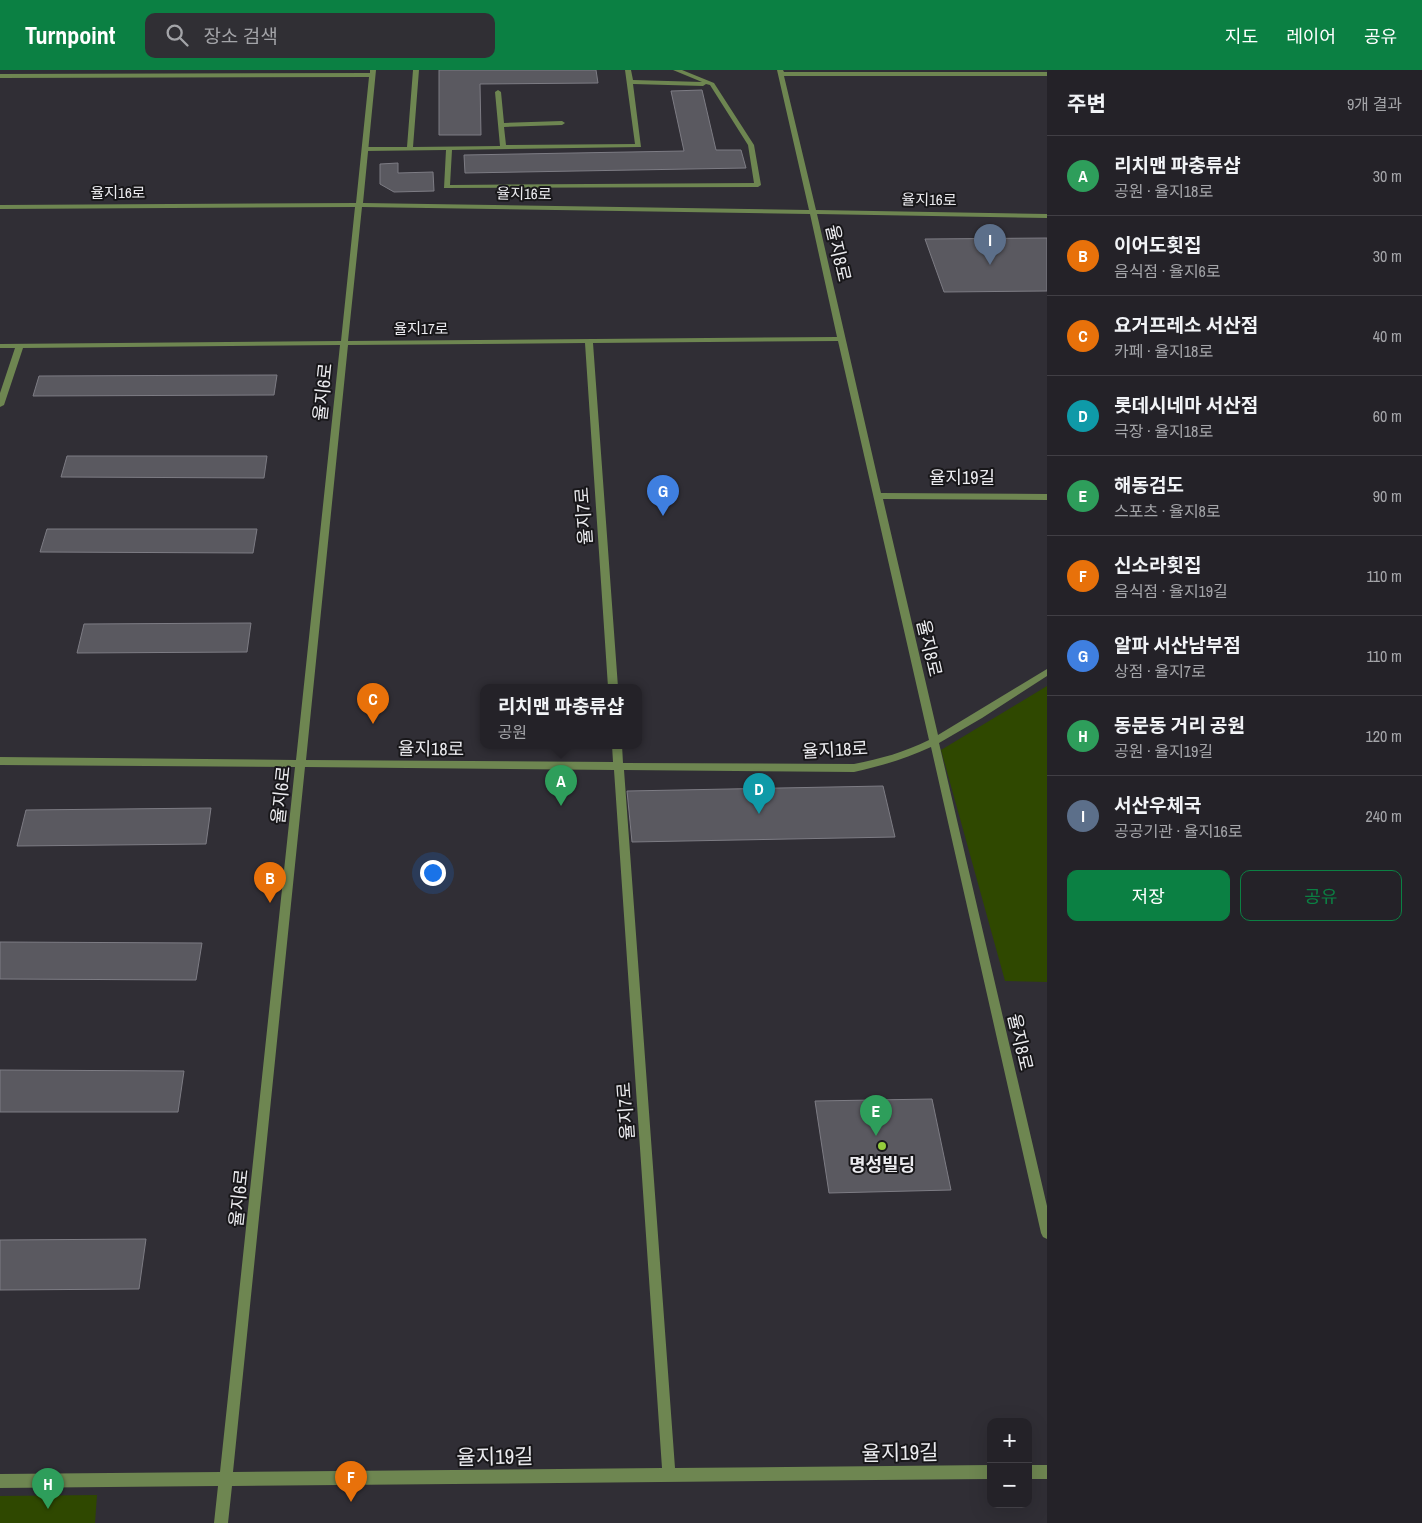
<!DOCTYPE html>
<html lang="ko">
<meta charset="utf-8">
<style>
body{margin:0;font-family:"Archivo Narrow","Noto Sans KR",sans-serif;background:#302f34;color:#f1f3f6}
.controls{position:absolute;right:15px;bottom:15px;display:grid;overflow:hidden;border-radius:10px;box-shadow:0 5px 20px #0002}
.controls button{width:45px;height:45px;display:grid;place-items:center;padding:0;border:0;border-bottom:1px solid #413f45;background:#242228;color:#f1f3f6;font:25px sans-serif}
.you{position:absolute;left:432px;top:802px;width:18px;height:18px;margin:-12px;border:4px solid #fff;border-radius:50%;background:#1a73e8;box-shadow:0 0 0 8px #1a73e833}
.badge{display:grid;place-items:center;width:32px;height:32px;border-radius:50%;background:#0b8043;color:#fff;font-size:16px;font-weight:700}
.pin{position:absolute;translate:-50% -41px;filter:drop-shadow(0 1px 2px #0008)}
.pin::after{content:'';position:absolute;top:26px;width:18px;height:15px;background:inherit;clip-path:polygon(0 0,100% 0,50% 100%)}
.popup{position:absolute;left:480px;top:614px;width:162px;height:65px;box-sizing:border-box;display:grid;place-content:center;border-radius:10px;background:#242228;filter:drop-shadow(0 1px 4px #0005);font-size:16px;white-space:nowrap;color:#a3a4a8}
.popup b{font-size:19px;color:#f1f3f6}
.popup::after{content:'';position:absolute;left:50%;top:100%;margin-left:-10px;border:10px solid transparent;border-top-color:#242228}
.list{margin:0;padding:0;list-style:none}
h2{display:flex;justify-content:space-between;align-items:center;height:65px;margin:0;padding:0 20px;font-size:21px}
h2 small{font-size:16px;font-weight:400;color:#a3a4a8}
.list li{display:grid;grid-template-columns:32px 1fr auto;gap:15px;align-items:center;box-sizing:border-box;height:80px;padding:0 20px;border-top:1px solid #413f45}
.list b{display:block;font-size:19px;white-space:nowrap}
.list p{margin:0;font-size:16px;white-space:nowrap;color:#a3a4a8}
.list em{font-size:16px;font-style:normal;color:#a3a4a8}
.actions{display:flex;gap:10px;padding:15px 20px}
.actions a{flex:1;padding:11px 0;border:1px solid #0b8043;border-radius:10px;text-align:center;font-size:18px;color:#0b8043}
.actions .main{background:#0b8043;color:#fff}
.icon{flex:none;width:28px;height:28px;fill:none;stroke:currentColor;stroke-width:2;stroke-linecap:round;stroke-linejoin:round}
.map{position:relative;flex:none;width:1047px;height:1453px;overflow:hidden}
header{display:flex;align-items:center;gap:30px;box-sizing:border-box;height:70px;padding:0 25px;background:#0b8043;color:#fff}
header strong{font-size:24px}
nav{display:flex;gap:28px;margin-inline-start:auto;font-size:18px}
.search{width:350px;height:45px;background:#302f34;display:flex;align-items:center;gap:12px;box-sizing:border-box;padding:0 18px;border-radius:10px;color:#a3a4a8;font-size:19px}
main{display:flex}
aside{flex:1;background:#242228}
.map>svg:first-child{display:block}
.green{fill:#2f4800}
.building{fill:#5a5960;stroke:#7d7c84}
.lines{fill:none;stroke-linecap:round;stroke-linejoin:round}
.lane{fill:#6e8651;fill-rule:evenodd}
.street{fill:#6e8651;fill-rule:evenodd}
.poi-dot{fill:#94cc3c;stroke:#18171a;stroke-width:2}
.labels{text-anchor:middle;stroke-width:4;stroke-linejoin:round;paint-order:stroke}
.far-street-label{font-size:15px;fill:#ebebef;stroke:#18171a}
.street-label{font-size:18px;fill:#ebebef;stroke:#18171a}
.poi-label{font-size:18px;font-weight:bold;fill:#ebebef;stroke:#18171a}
.near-street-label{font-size:21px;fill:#ebebef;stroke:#18171a}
</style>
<header>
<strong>Turnpoint</strong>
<div class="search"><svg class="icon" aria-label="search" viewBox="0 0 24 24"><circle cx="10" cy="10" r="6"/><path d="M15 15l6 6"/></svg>장소 검색</div>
<nav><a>지도</a><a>레이어</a><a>공유</a></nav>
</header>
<main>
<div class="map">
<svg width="1047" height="1453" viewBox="0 0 1047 1453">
<rect width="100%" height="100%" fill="#302e35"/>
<path class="green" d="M1047 616V912L1005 911 941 680Z
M97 1425 95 1453H0V1426Z"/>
<path class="building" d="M439 0H596L598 13 480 14 481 65H439Z
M702 20 716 80H741L746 98 465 103 464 85 684 81 671 21Z
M398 93V103L433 102 434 121 394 122 380 114V94Z
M1047 168V221L944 222 925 169Z
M277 305 274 325 33 326 39 306Z
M67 386H267L264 408 61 407Z
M47 459H257L253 483 40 482Z
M251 553 247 582 77 583 84 554Z
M883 716 895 767 632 772 627 721Z
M211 738 206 774 17 776 26 740Z
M0 872 202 873 196 910 0 909Z
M0 1000 184 1001 178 1042H0Z
M932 1029 951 1120 829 1123 815 1031Z
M146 1169 139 1219 0 1220V1170Z"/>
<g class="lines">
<path class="lane" d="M413 0H419L413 77 500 76 495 22 498 20 501 22 504 53 562 51 565 53 562 55 504 57 506 75 635 74 625 0H631L633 10 702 12 673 0H682L714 13 754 75 761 115 758 117 444 118 446 80 365 81 362 79 365 77H407ZM633 14 703 16 706 14 710 15 748 75 754 113 450 115 452 80 641 77Z"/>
<path class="street" d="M370 0H376L363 133 809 140 777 0H783L784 2H1047V6H784L816 140 1047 144V148L817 144 881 423 1047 424V430L883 429 938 665 1047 599V606L982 648 939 673 1047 1136V1169L1043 1167 1041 1163 931 677C905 689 881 696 854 702L624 700 675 1398 991 1395V1409L232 1416 228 1453H214L218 1416 0 1418V1404L220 1402 295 697 0 695V687L296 690 340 275 23 278 4 335 0 337V323L15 278H0V274L341 271 355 137 0 139V135L356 133 369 7 0 8V4L370 3ZM362 137 810 144 837 267 348 271ZM838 271 929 670C905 682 880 689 854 694L623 693 622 675H612L613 692 306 690 348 275 585 273 608 617H618L593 273ZM305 697 614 700 662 1398 233 1402Z
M1028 1395H1047V1409H1028Z"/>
</g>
<circle class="poi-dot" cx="882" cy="1076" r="5"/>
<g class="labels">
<g class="far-street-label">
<text x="118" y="128">율지16로</text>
<text transform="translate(524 124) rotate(1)" y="5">율지16로</text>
<text transform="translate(929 130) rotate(1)" y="5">율지16로</text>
<text x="421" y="264">율지17로</text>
</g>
<g class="street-label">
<text transform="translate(838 183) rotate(77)" y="6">율지8로</text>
<text transform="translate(323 322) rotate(-84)" y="6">율지6로</text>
<text x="962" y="414">율지19길</text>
<text transform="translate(584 446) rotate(-94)" y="6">율지7로</text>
<text transform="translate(929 578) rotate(77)" y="6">율지8로</text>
<text transform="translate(431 679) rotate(1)" y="6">율지18로</text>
<text transform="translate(835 680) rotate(-3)" y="6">율지18로</text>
<text transform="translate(281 725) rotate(-84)" y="6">율지6로</text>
<text transform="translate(1020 972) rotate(77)" y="6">율지8로</text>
<text transform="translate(626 1041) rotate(-94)" y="6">율지7로</text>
<text transform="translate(239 1128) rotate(-84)" y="6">율지6로</text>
</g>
<g class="poi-label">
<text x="882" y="1101">명성빌딩</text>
</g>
<g class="near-street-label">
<text transform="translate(900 1383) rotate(-1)" y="7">율지19길</text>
<text transform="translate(495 1387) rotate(-1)" y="7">율지19길</text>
</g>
</g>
</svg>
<div class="controls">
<button>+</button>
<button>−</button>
</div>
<div class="you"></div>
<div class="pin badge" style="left:561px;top:736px;background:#2e9e5b">A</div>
<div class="popup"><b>리치맨 파충류샵</b>공원</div>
<div class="pin badge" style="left:270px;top:833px;background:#e8710a">B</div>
<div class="pin badge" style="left:373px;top:654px;background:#e8710a">C</div>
<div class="pin badge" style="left:759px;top:744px;background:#0f9aa8">D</div>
<div class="pin badge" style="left:876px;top:1066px;background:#2e9e5b">E</div>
<div class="pin badge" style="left:351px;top:1432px;background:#e8710a">F</div>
<div class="pin badge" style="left:663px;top:446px;background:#3f7fe0">G</div>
<div class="pin badge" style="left:48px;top:1439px;background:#2e9e5b">H</div>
<div class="pin badge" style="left:990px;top:195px;background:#5c6f8a">I</div>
</div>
<aside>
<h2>주변<small>9개 결과</small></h2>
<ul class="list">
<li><span class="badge" style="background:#2e9e5b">A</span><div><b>리치맨 파충류샵</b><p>공원 · 율지18로</p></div><em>30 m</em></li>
<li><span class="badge" style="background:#e8710a">B</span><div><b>이어도횟집</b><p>음식점 · 율지6로</p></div><em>30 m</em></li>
<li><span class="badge" style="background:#e8710a">C</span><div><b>요거프레소 서산점</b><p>카페 · 율지18로</p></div><em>40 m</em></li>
<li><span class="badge" style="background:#0f9aa8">D</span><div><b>롯데시네마 서산점</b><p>극장 · 율지18로</p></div><em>60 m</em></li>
<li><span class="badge" style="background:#2e9e5b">E</span><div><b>해동검도</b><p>스포츠 · 율지8로</p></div><em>90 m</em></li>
<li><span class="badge" style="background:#e8710a">F</span><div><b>신소라횟집</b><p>음식점 · 율지19길</p></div><em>110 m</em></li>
<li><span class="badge" style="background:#3f7fe0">G</span><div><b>알파 서산남부점</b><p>상점 · 율지7로</p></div><em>110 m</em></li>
<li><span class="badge" style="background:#2e9e5b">H</span><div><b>동문동 거리 공원</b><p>공원 · 율지19길</p></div><em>120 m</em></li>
<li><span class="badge" style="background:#5c6f8a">I</span><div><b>서산우체국</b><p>공공기관 · 율지16로</p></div><em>240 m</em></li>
</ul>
<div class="actions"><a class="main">저장</a><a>공유</a></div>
</aside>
</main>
